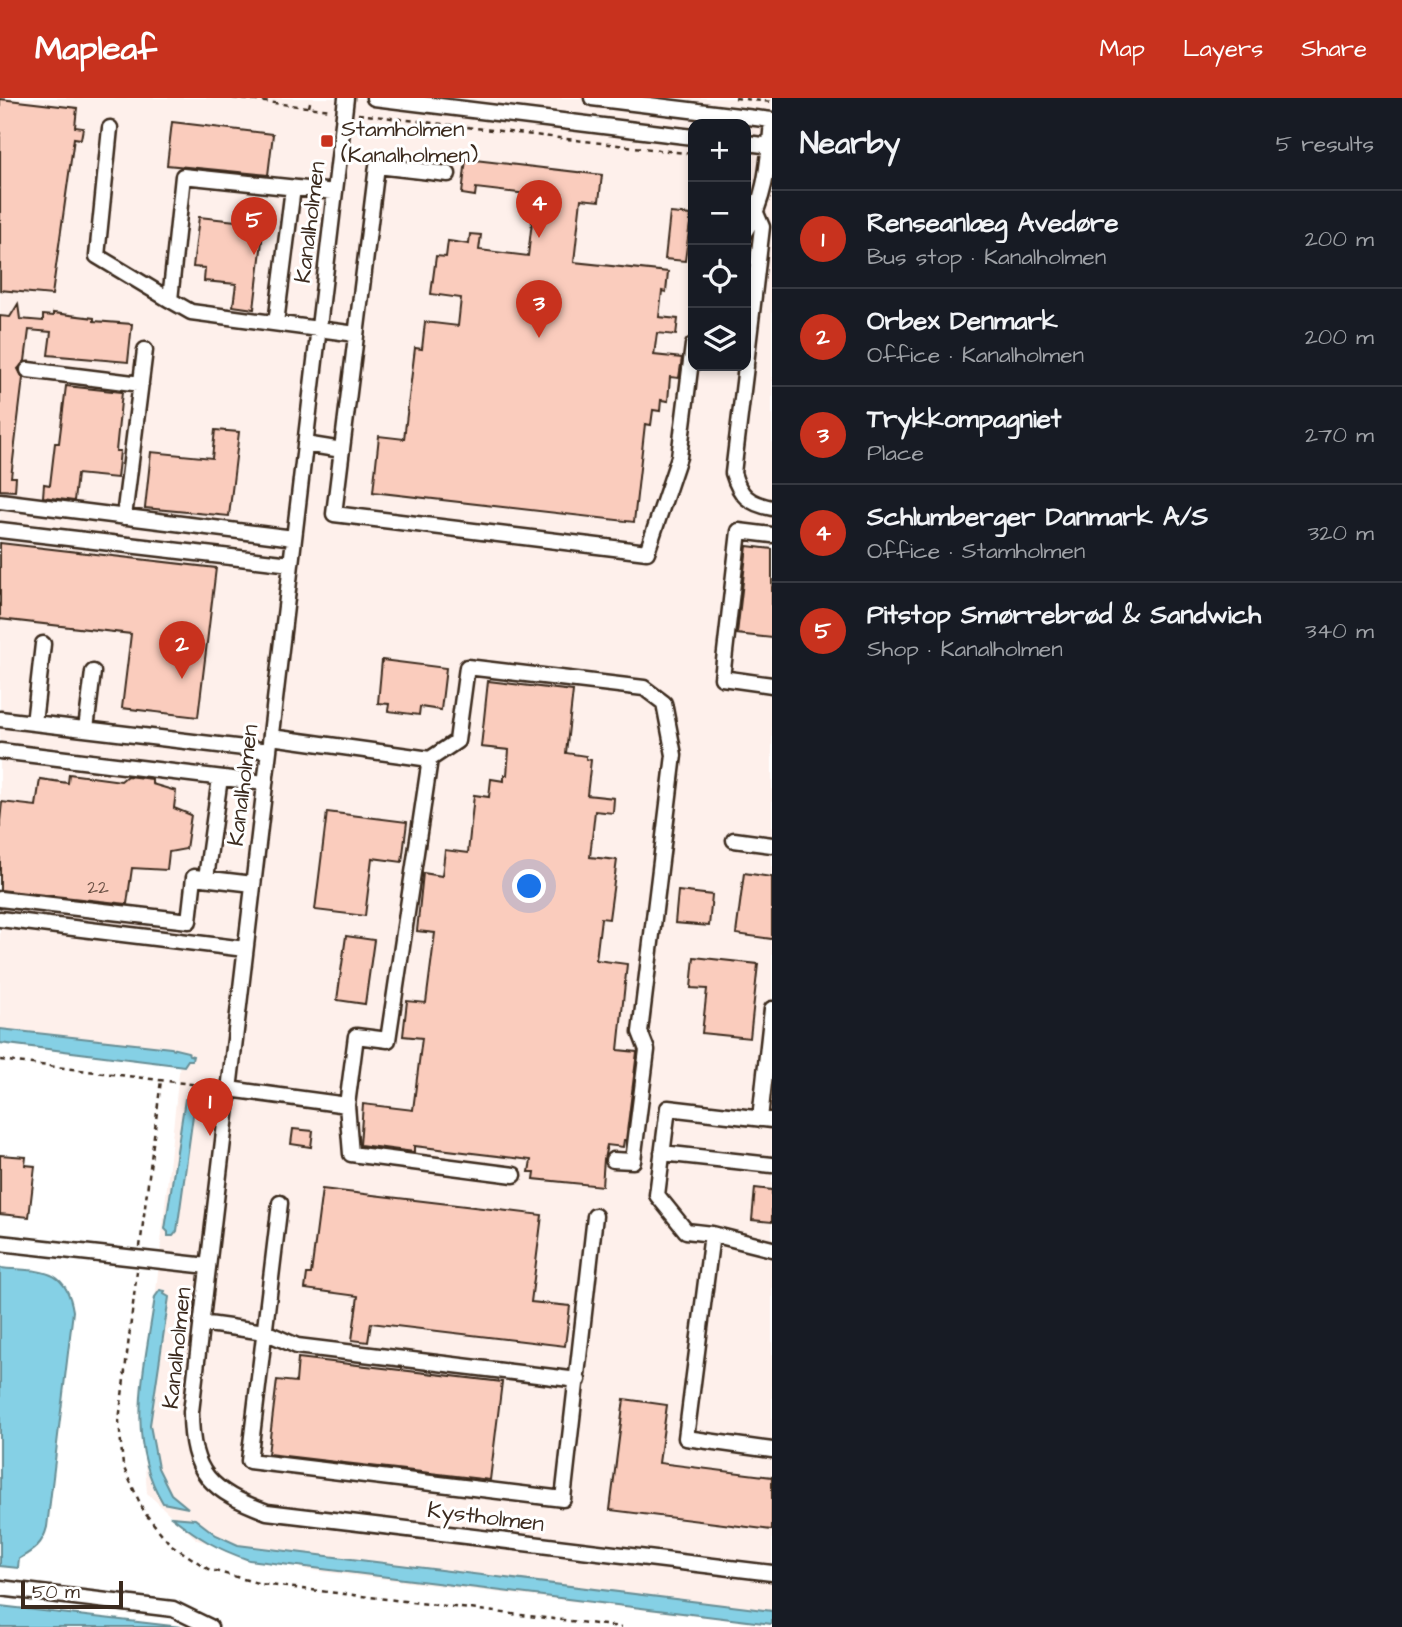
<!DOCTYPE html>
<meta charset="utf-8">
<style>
body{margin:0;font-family:"Architects Daughter",sans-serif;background:#242831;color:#f1f3f6}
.controls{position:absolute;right:21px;top:21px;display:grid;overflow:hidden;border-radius:14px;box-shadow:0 4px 10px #0003}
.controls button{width:63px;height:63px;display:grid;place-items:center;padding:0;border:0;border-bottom:2px solid #363941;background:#171b24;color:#f1f3f6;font:35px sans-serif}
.scale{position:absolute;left:21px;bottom:18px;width:102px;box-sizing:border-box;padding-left:7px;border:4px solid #3b2a1e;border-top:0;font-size:19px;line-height:24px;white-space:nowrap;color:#3b2a1e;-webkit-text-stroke:5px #fff;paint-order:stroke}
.you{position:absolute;left:530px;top:789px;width:24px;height:24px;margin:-18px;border:5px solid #fff;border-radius:50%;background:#1a73e8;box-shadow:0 0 0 10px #1a73e833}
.badge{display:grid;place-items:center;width:46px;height:46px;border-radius:50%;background:#c8321e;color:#fff;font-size:23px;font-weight:700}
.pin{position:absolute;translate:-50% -58px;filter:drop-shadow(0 2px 4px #0008)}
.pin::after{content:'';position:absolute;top:37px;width:24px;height:21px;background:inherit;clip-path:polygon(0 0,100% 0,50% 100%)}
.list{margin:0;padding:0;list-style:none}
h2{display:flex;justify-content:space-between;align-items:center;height:91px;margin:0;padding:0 28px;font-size:30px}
h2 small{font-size:23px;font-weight:400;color:#9ea1a6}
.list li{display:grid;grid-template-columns:46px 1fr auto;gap:21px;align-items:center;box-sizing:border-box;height:98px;padding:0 28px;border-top:2px solid #363941}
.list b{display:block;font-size:26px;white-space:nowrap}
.list p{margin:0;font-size:23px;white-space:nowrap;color:#9ea1a6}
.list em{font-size:23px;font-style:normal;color:#9ea1a6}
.icon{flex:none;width:38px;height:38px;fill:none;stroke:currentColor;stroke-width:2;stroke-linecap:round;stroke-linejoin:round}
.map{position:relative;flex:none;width:772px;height:1529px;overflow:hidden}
header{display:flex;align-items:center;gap:42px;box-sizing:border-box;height:98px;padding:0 35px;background:#c8321e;color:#fff}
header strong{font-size:33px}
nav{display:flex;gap:38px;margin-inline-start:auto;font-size:24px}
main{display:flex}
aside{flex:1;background:#171b24}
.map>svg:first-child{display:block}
.built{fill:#fef0eb;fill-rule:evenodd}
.water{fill:#85d0e5;stroke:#678e95;stroke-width:2}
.building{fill:#faccbd;stroke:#3b2a1e;stroke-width:2}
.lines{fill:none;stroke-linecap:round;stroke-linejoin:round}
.minor-casing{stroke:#3b2a1e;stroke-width:19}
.path{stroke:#3b2a1e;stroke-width:2.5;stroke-dasharray:5 5;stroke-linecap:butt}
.minor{stroke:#fff;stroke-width:14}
.poi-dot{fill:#c8321e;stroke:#fff;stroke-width:2.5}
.labels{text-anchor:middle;stroke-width:6;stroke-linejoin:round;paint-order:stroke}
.number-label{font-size:19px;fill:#6b5246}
.poi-label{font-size:23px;fill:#3b2a1e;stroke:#fff;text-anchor:start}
.street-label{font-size:23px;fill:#3b2a1e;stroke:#fff}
</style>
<header>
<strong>Mapleaf</strong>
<nav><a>Map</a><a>Layers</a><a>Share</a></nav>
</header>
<main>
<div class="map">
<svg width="772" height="1529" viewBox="0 0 772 1529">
<rect width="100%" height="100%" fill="#fff"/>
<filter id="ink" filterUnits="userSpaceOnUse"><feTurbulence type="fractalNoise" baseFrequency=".0143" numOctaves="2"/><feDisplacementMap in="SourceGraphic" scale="14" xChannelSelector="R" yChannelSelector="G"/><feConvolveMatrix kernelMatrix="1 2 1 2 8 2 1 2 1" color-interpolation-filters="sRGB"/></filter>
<g filter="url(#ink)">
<path class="built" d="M0 0H772V1527L308 1472 197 1442 147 1395 142 1327 180 964 0 945ZM693 26H746V268H693Z"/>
<path class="water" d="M0 931 171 950 188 954 189 957 193 958 192 962H188L184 968 0 945Z
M188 996 192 997 195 1003 177 1133 173 1138H168V1134L165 1131 185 1001 188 1000Z
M0 1170C38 1174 66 1167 73 1213L47 1429C43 1446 34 1452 19 1461L18 1470 0 1468Z
M160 1192 165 1193 164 1196 169 1199 150 1327 158 1370 171 1396 188 1410 163 1405C124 1341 145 1269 155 1199Z
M172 1419 195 1421 216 1437 238 1447 772 1513V1526L249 1462C215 1450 200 1441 172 1419Z
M0 1508 181 1529H0Z"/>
<path class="building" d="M0 1 77 10 75 29 83 30 81 41 74 40 52 197 0 192Z
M172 24 273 36 268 77 167 67Z
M466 61 602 77 599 103 581 101 574 164 668 174 666 194 662 193 659 219 678 221 676 237 657 235 654 257 682 260 679 280 670 279 668 303 661 302 660 313 653 312 651 327 645 326 634 424 373 394 379 338 404 341 415 250 422 251 425 224 458 228 461 200 431 196 436 158 446 159 448 143 469 146 470 136 481 137 479 152 528 158 535 97 476 90 475 98 462 96Z
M670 115 691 117 685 163 665 161Z
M199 119 264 126 254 211 233 208 236 186 204 183 205 170 193 169Z
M18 206 20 221 43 223V217L53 218V215L94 220V223L132 226 128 264 48 257 51 234 29 232 25 263 18 271 23 280 11 379H16L15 393 0 392V218L10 219Z
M66 288 122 294 116 353H120L117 380 77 376 74 403 43 399 44 386 50 387 55 345H59Z
M215 332 239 334 229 418 145 410 151 354 212 360Z
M0 445 216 470 198 619 122 610 131 536 0 521Z
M747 448 772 451V540L737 536Z
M382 562 446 570 441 612 420 609 419 617 388 613 389 606 378 605Z
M488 583 573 593 566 655 586 658V661L591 662 587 697 614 700 613 715 595 713 590 759 617 762 609 821 601 820 596 862 627 866 618 952 637 954 626 1042H624L623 1049 607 1047 604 1061 602 1088 534 1081 535 1074H529L531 1062 414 1048V1054L360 1047 363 1006 413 1012 422 940 403 938 407 903 426 905 435 835 417 833 423 775 442 778 445 752 468 755 474 697 489 699 491 681 504 683V677H507L509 652 481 649Z
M69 676 121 683 127 678 152 681V686L176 693 174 710 191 717 186 751 169 754 167 772 132 770 127 806 0 792V723L2 704 36 708 40 681 68 685Z
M327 714 407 724 402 764 372 760 365 818 315 812Z
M744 775 772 779V841L736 836Z
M678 793 712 797 709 828 675 825Z
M346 838 374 842 365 906 337 902Z
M694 859 758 866 750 940 702 935 707 891 691 890Z
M293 1031 313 1033 311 1049 291 1046Z
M0 1057 26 1059 25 1067 35 1068 29 1119 0 1116Z
M755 1090 772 1092V1124L752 1122Z
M322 1091 542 1117 531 1204 570 1208 565 1248 371 1225 368 1244 352 1242 358 1198 305 1191 307 1176H311Z
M298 1260 502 1284 490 1382 268 1356 277 1282 296 1284Z
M624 1301 667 1307 659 1365 772 1379V1432L610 1412Z"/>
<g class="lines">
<g class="minor-casing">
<path id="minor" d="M346 0 191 1314C191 1376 211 1393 267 1414L772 1475
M374 0 693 39
M592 0 772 22
M110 30 97 158 170 202 183 78 335 94
M746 45 772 48
M448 76 377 68 334 416 647 454 679 359 693 247
M746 132C767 99 768 63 772 24
M170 202 191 214 356 236
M276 225 293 90
M746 266 762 129 756 115
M746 268 733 375C740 398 748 405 772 410
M28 272 141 286
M305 346 342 352
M0 403 294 440
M124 419 145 252
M0 432 291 466
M772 437 739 433 722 580 772 587
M0 621 269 653
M34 625 43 546
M86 631 93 574
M0 653 265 685
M430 661 457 643 467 569 644 590 664 605 674 657 640 934 647 952 633 1063 613 1062
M734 742 772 747
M206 780 220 680
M0 801 189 823 194 779 253 786
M0 821 245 851
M229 991 347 1007 356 938 388 942 430 661 271 639
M347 1007 351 1056 514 1077
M760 1021 772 911
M772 1022 668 1010 657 1097 686 1133 712 1136 772 1151
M662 1055 772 1067
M280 1105 249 1363 563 1401 595 1118
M712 1136 686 1340 772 1352
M0 1145 208 1168
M201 1225 265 1234 297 1248 578 1282
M0 1490 173 1511 210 1529"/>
</g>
<path class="path" d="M233 0 331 12
M735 0 772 4
M309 9 311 0
M358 16 693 56
M746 62 756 63
M0 962 215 989
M140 1149 161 982
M137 1173 119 1323 123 1368 144 1414 170 1446 208 1471 261 1486 621 1529"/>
<use href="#minor" class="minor"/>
</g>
</g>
<rect class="poi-dot" x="320" y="36" width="14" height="14" rx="3.5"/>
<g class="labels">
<g class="number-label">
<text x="98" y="795">22</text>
</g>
<g class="poi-label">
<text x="341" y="38">Stamholmen<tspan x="341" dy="26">(Kanalholmen)</tspan></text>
</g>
<g class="street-label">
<text transform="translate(309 124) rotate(-83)" y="8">Kanalholmen</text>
<text transform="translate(242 687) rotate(-83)" y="8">Kanalholmen</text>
<text transform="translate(176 1250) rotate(-84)" y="8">Kanalholmen</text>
<text transform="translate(486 1418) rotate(7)" y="8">Kystholmen</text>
</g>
</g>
</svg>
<div class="controls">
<button>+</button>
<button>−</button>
<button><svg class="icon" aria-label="locate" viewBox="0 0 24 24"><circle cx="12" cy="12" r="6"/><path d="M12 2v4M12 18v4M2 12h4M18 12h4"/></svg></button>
<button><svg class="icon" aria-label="layers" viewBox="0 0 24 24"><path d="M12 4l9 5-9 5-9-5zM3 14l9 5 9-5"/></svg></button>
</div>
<div class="scale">50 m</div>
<div class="you"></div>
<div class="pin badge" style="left:210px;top:1038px">1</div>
<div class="pin badge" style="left:182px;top:581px">2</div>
<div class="pin badge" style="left:539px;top:240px">3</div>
<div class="pin badge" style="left:539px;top:140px">4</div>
<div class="pin badge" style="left:254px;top:157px">5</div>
</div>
<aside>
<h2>Nearby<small>5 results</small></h2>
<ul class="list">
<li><span class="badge">1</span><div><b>Renseanlæg Avedøre</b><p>Bus stop · Kanalholmen</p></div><em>200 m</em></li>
<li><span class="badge">2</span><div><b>Orbex Denmark</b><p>Office · Kanalholmen</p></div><em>200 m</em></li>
<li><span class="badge">3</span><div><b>Trykkompagniet</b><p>Place</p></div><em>270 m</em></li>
<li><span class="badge">4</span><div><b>Schlumberger Danmark A/S</b><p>Office · Stamholmen</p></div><em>320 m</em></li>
<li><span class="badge">5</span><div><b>Pitstop Smørrebrød &amp; Sandwich</b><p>Shop · Kanalholmen</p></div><em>340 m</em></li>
</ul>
</aside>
</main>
